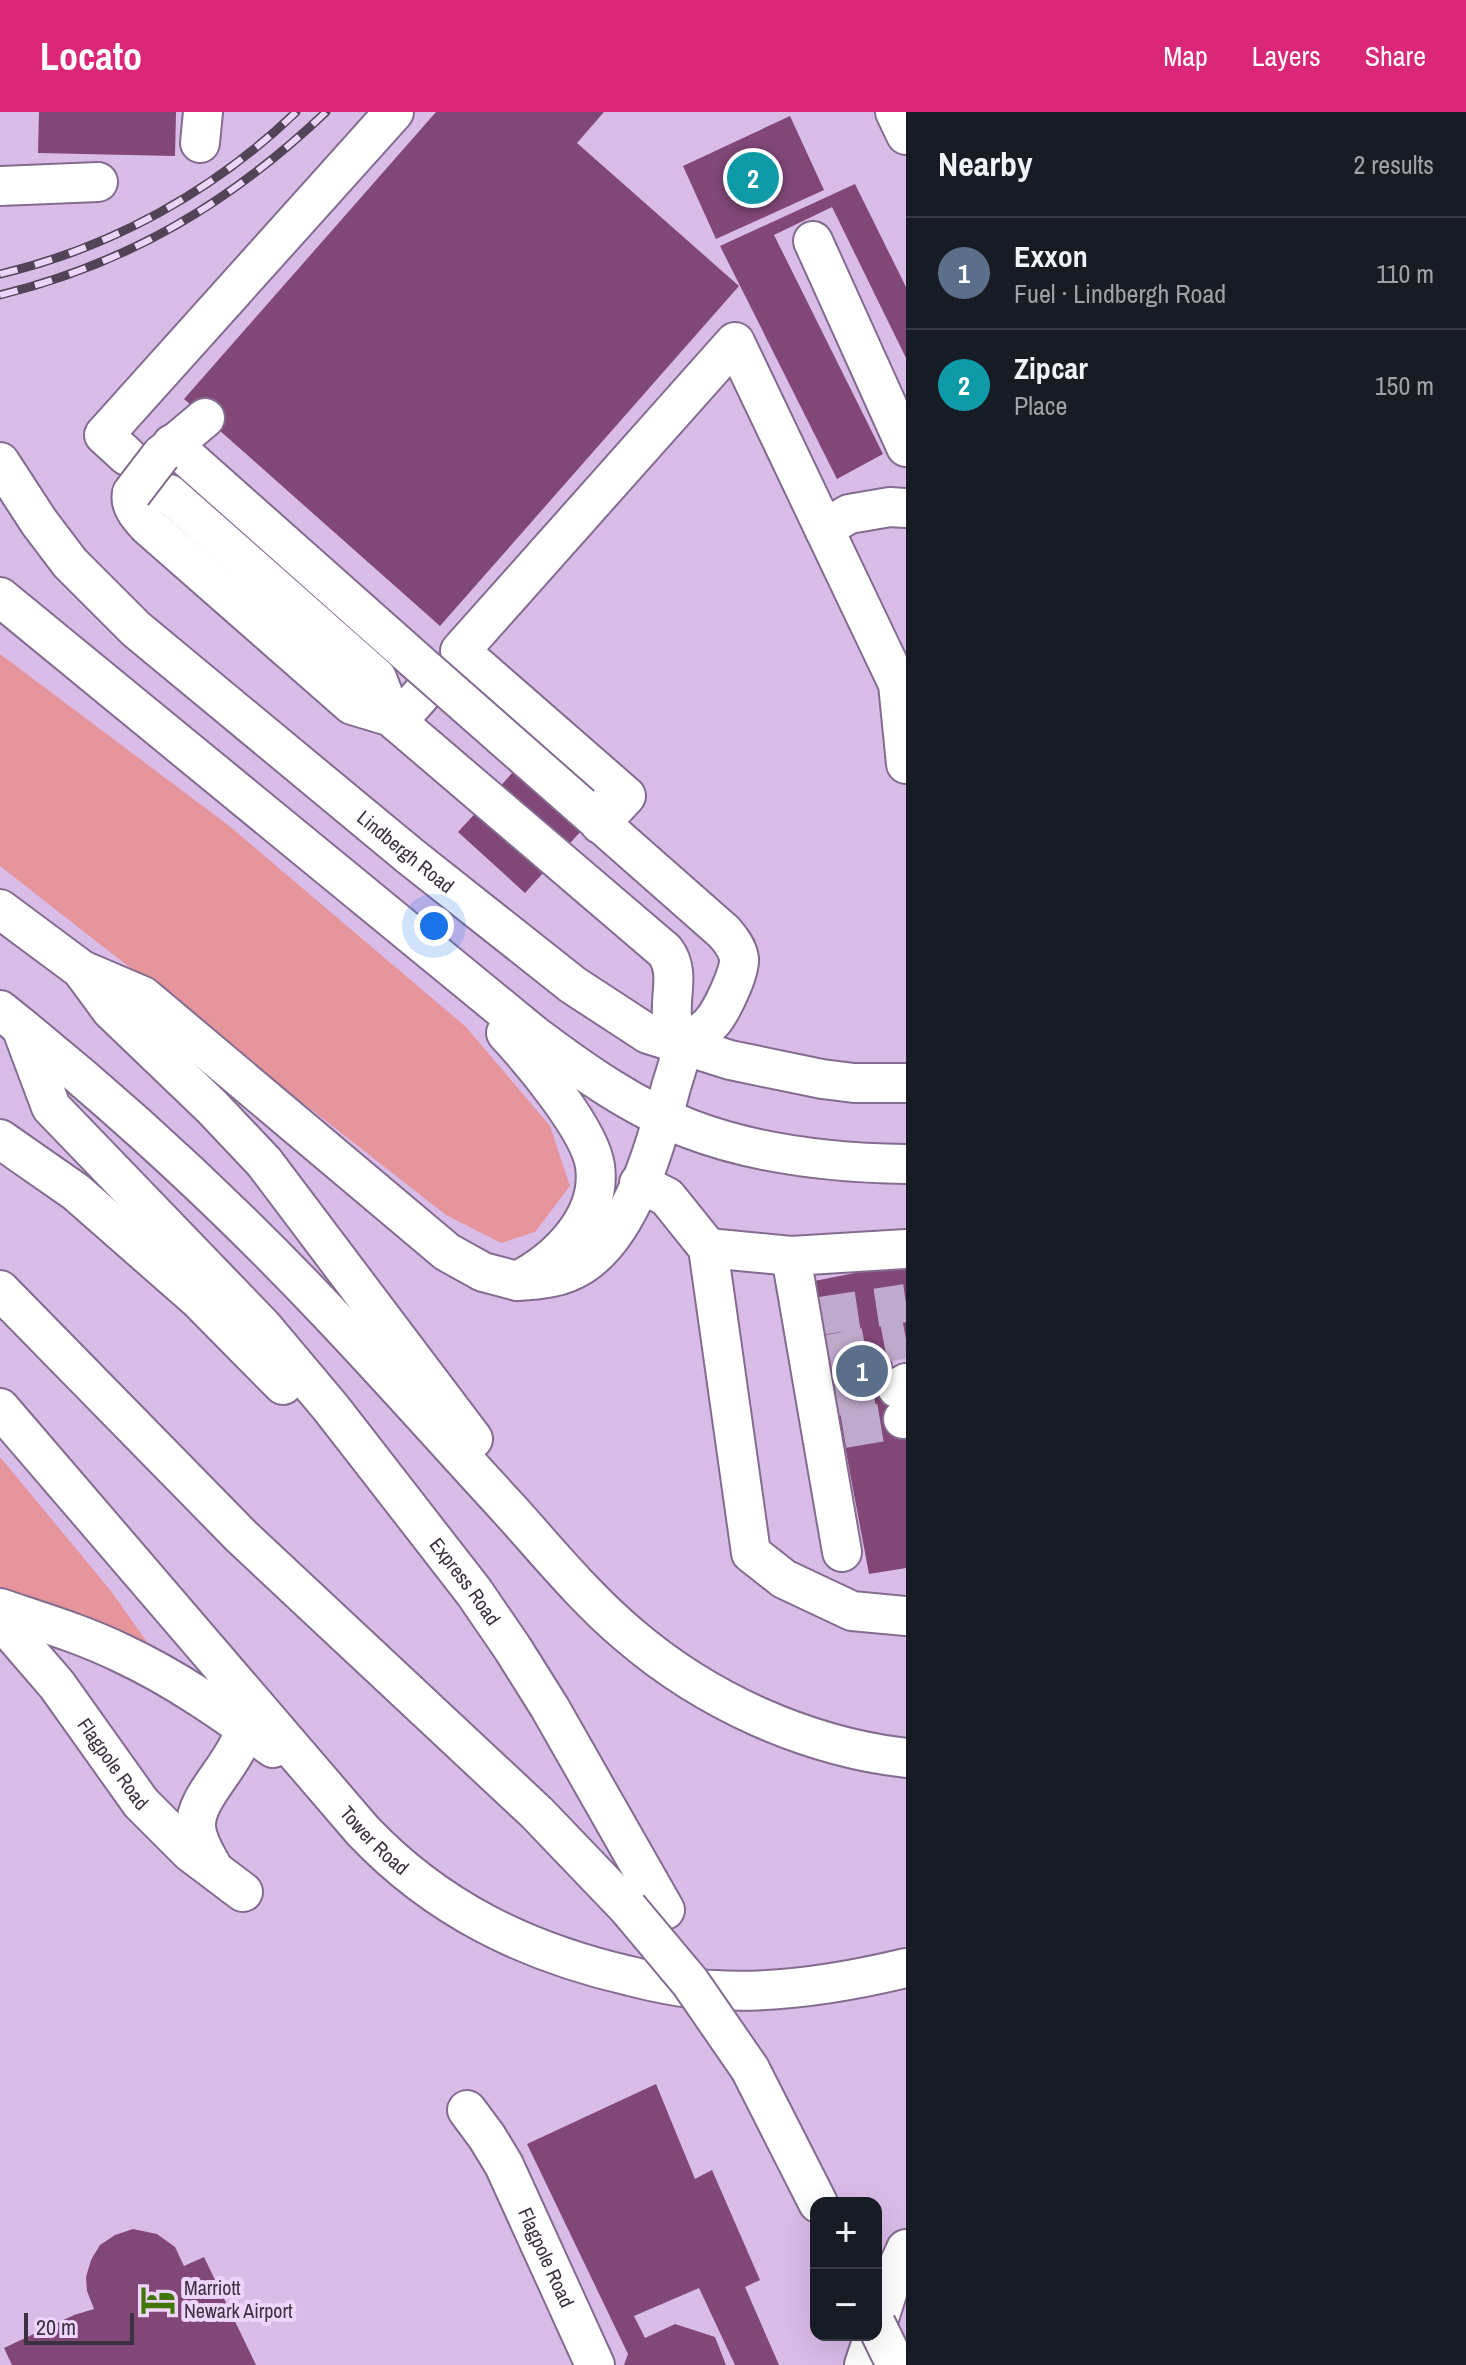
<!DOCTYPE html>
<meta charset="utf-8">
<style>
body{margin:0;font-family:"Archivo Narrow",sans-serif;background:#242831;color:#f1f3f6}
.controls{position:absolute;right:24px;bottom:24px;display:grid;overflow:hidden;border-radius:16px;box-shadow:0 8px 32px #0002}
.controls button{width:72px;height:72px;display:grid;place-items:center;padding:0;border:0;border-bottom:2px solid #363941;background:#171b24;color:#f1f3f6;font:40px sans-serif}
.scale{position:absolute;left:24px;bottom:20px;width:110px;box-sizing:border-box;padding-left:8px;border:4px solid #3b3140;border-top:0;font-size:22px;line-height:28px;white-space:nowrap;color:#3b3140;-webkit-text-stroke:6px #eed5fc;paint-order:stroke}
.you{position:absolute;left:434px;top:814px;width:28px;height:28px;margin:-20px;border:6px solid #fff;border-radius:50%;background:#1a73e8;box-shadow:0 0 0 12px #1a73e833}
.badge{display:grid;place-items:center;width:52px;height:52px;border-radius:50%;background:#db2777;color:#fff;font-size:26px;font-weight:700}
.pin{position:absolute;translate:-50% -50%;border:4px solid #fff;box-shadow:0 2px 8px #0006}
.list{margin:0;padding:0;list-style:none}
h2{display:flex;justify-content:space-between;align-items:center;height:104px;margin:0;padding:0 32px;font-size:34px}
h2 small{font-size:26px;font-weight:400;color:#9ea1a6}
.list li{display:grid;grid-template-columns:52px 1fr auto;gap:24px;align-items:center;box-sizing:border-box;height:112px;padding:0 32px;border-top:2px solid #363941}
.list b{display:block;font-size:30px;white-space:nowrap}
.list p{margin:0;font-size:26px;white-space:nowrap;color:#9ea1a6}
.list em{font-size:26px;font-style:normal;color:#9ea1a6}
.map{position:relative;flex:none;width:906px;height:2253px;overflow:hidden}
header{display:flex;align-items:center;gap:48px;box-sizing:border-box;height:112px;padding:0 40px;background:#db2777;color:#fff}
header strong{font-size:38px}
nav{display:flex;gap:44px;margin-inline-start:auto;font-size:28px}
main{display:flex}
aside{flex:1;background:#171b24}
.map>svg:first-child{display:block}
.built{fill:#dabce9;fill-rule:evenodd}
.green{fill:#e7959c}
.building{fill:#814777}
.lines{fill:none;stroke-linecap:round;stroke-linejoin:round}
.minor-tunnel{stroke:#c0aacc;stroke-width:38;stroke-dasharray:38 19;stroke-linecap:butt}
.minor-casing{stroke:#836c8f;stroke-width:42}
.minor{stroke:#fff;stroke-width:38}
.rail-casing{stroke:#504456;stroke-width:9}
.rail{stroke:#eed5fc;stroke-width:6;stroke-dasharray:18;stroke-linecap:butt}
.minor-bridge-casing{stroke:#836c8f;stroke-width:42;stroke-linecap:butt}
.minor-bridge{stroke:#fff;stroke-width:38}
.labels{text-anchor:middle;stroke-width:8;stroke-linejoin:round;paint-order:stroke}
.street-label{font-size:20px;fill:#3b3140;stroke:#eed5fc}
.poi-label{font-size:20px;fill:#3b3140;stroke:#eed5fc;text-anchor:start}
</style>
<header>
<strong>Locato</strong>
<nav><a>Map</a><a>Layers</a><a>Share</a></nav>
</header>
<main>
<div class="map">
<svg width="906" height="2253" viewBox="0 0 906 2253">
<rect width="100%" height="100%" fill="#e1c8ef"/>
<path class="built" d="M0 0H906V2253H0ZM816 2091H876V2223H816Z"/>
<path class="green" d="M0 542 228 713 466 915 550 1014 570 1074 535 1120 501 1131 446 1103 0 754Z
M0 1345 111 1479 147 1530 0 1475Z"/>
<path class="building" d="M39 0H176L175 44 38 41Z
M436 0H604L577 31 739 174 440 514 184 287Z
M790 4 824 78 716 127 683 54Z
M855 72 906 175V246L832 95 774 123 883 342 837 367 720 134Z
M515 658 581 719 525 781 458 720Z
M906 1151V1237L890 1240 906 1322V1456L869 1462 814 1169Z
M656 1972 695 2067 712 2058 760 2168 745 2175 779 2253H735L699 2176 634 2204 645 2226 675 2212 715 2225 726 2253H624L628 2242 527 2032Z
M133 2117 157 2122 175 2135 184 2154 204 2145 256 2253H12L4 2236 74 2203 94 2197 87 2179 86 2165 91 2148 100 2133 115 2123Z"/>
<g class="lines">
<path class="minor-tunnel" d="M820 1204 906 1191
M828 1242 906 1227
M836 1285 897 1276
M843 1317 903 1307"/>
<g class="minor-casing">
<g id="minor">
<path d="M895 0 906 23"/>
<path d="M200 31 203 0"/>
<path d="M0 74 98 70"/>
<path d="M813 129 906 335"/>
<path d="M172 332 414 547"/>
<path d="M161 343 205 306"/>
<path d="M127 344 104 323 394 0"/>
<path id="s1" d="M0 350 39 410 70 451 136 517 410 744 573 873 648 922 730 948 822 967 854 971H906"/>
<path d="M132 381C129 394 140 405 148 414L352 593 392 605"/>
<path d="M169 382 377 566 392 605 397 610 665 839C680 859 670 882 672 904 673 915 681 924 681 933 682 943 674 965 671 975 657 1030 632 1121 582 1153 562 1166 540 1168 517 1169"/>
<path d="M824 417 849 402 890 395 906 396"/>
<path d="M0 485 534 923C582 959 634 996 690 1017 758 1043 834 1051 906 1052"/>
<path d="M397 610 427 576"/>
<path d="M581 694 724 820C731 828 738 837 739 847 740 861 721 900 712 910 704 920 692 926 682 933"/>
<path d="M600 712 626 684 460 539 735 230 898 572 906 652"/>
<path d="M0 797 82 858 143 884 447 1140 483 1160 517 1169C558 1148 602 1105 595 1054 590 1018 532 949 506 921"/>
<path d="M83 860 111 898 212 995 264 1050 473 1327"/>
<path d="M0 898C118 992 225 1091 328 1200 389 1264 448 1331 508 1396 547 1439 584 1485 629 1523 706 1589 805 1634 906 1646"/>
<path id="s2" d="M21 915 51 995 263 1215 331 1296 474 1480 513 1537 550 1596 665 1798"/>
<path d="M0 1027 76 1080 198 1187 283 1273"/>
<path d="M639 1071 667 1085 708 1136 751 1441 784 1467 852 1499 906 1504"/>
<path d="M708 1136 791 1144 906 1137"/>
<path d="M791 1144 842 1440"/>
<path d="M0 1178 242 1425 537 1701 628 1796"/>
<path d="M897 1276 906 1271"/>
<path id="s3" d="M0 1296 363 1719C437 1797 526 1840 630 1864 657 1871 686 1877 714 1878 778 1882 844 1871 906 1856"/>
<path d="M903 1307 906 1304"/>
<path d="M0 1496C41 1510 82 1522 121 1541 175 1566 225 1601 273 1636"/>
<path id="s4" d="M0 1507 57 1573 141 1691 190 1740 243 1780"/>
<path d="M213 1756C206 1743 197 1730 196 1715 194 1678 253 1642 246 1594"/>
<path d="M750 1957 818 2091"/>
<path id="s5" d="M467 1998 487 2025 504 2053 595 2253"/>
<path d="M876 2216 890 2172 906 2137"/>
<path d="M864 2253 874 2223"/>
</g>
</g>
<use href="#minor" class="minor"/>
<g class="rail-casing">
<path id="rail" d="M0 162C111 136 214 79 296 0
M0 183C129 151 230 91 326 0"/>
</g>
<use href="#rail" class="rail"/>
<g class="minor-bridge-casing">
<path id="minor-bridge" d="M132 381 161 343
M414 547 581 694
M628 1796 690 1870 750 1957
M876 2212 896 2253"/>
</g>
<use href="#minor-bridge" class="minor-bridge"/>
</g>
<defs>
<g id="hotel-bare" transform="scale(2.76)"><path d="M-6-4.5h1.5V1H6V5H4.5V3h-9V5H-6ZM-4 0a1.8 1.8 0 1 1 3.6 0ZM.5 0V-2.5h3Q6-2.5 6 0Z" fill="#407604" stroke="#eed5fc" stroke-width="2.5" paint-order="stroke"/></g>
</defs>
<g fill-rule="evenodd">
<use href="#hotel-bare" x="158" y="2188"/>
</g>
<g class="labels">
<g class="street-label">
<text dy="7" stroke="none"><textPath href="#s1" startOffset="566">Lindbergh Road</textPath></text>
<text dy="7" stroke="none"><textPath href="#s2" startOffset="716">Express Road</textPath></text>
<text dy="7" stroke="none"><textPath href="#s4" startOffset="184">Flagpole Road</textPath></text>
<text dy="7" stroke="none"><textPath href="#s3" startOffset="572">Tower Road</textPath></text>
<text dy="7" stroke="none"><textPath href="#s5" startOffset="168">Flagpole Road</textPath></text>
</g>
<g class="poi-label">
<text x="184" y="2183">Marriott<tspan x="184" dy="23">Newark Airport</tspan></text>
</g>
</g>
</svg>
<div class="controls">
<button>+</button>
<button>−</button>
</div>
<div class="scale">20 m</div>
<div class="you"></div>
<div class="pin badge" style="left:862px;top:1259px;background:#5c6f8a">1</div>
<div class="pin badge" style="left:753px;top:66px;background:#0f9aa8">2</div>
</div>
<aside>
<h2>Nearby<small>2 results</small></h2>
<ul class="list">
<li><span class="badge" style="background:#5c6f8a">1</span><div><b>Exxon</b><p>Fuel · Lindbergh Road</p></div><em>110 m</em></li>
<li><span class="badge" style="background:#0f9aa8">2</span><div><b>Zipcar</b><p>Place</p></div><em>150 m</em></li>
</ul>
</aside>
</main>
